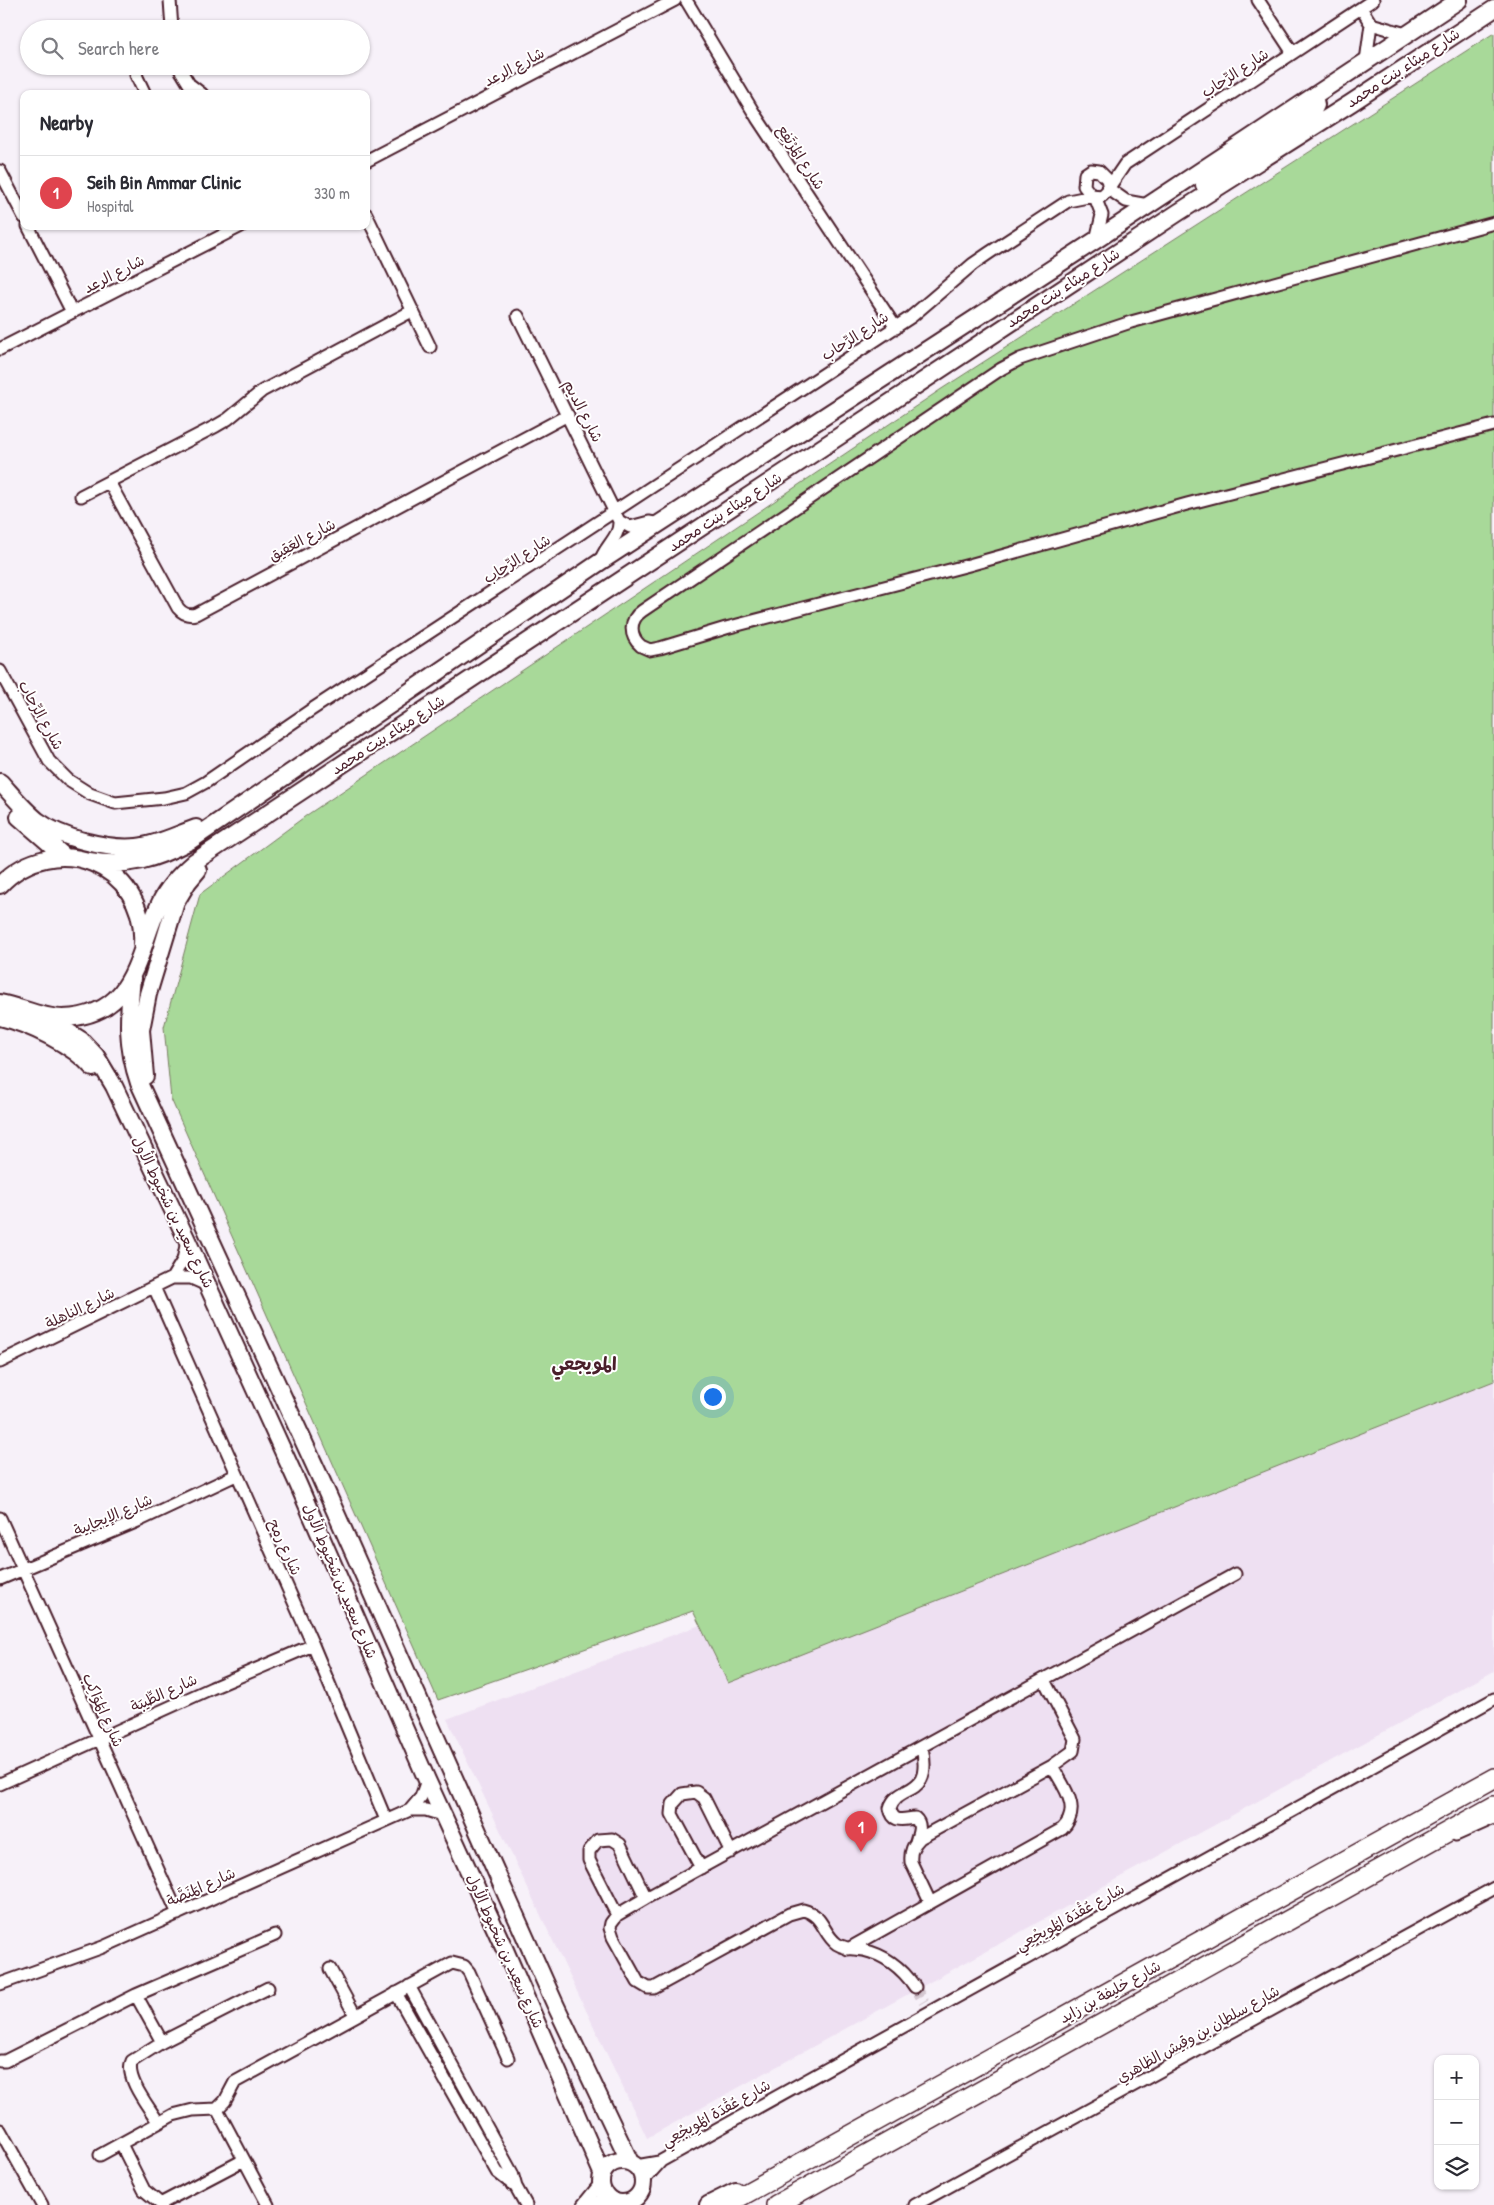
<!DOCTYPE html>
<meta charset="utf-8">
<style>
body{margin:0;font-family:"Patrick Hand","Playpen Sans Arabic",sans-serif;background:#f7f7f7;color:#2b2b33}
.controls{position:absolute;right:15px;bottom:15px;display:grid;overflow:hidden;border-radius:10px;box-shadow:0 1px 4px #0004}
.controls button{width:45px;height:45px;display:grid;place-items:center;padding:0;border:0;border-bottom:1px solid #e1e1e2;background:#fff;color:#2b2b33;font:25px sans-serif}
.you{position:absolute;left:712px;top:1396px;width:18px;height:18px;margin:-12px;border:4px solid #fff;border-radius:50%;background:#1a73e8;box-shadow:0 0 0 8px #1a73e833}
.badge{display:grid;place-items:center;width:32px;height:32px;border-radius:50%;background:#d1495b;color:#fff;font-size:16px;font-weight:700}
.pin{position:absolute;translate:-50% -41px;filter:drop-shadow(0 1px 2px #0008)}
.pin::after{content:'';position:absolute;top:26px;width:18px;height:15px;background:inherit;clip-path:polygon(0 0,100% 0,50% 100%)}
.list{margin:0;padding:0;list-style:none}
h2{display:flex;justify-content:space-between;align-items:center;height:65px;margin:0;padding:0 20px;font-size:21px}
h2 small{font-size:16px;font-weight:400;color:#7c7c81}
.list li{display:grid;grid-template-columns:32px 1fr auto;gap:15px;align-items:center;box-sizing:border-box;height:75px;padding:0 20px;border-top:1px solid #e1e1e2}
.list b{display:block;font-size:19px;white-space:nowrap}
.list p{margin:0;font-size:16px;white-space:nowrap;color:#7c7c81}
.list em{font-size:16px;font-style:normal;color:#7c7c81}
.icon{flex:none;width:28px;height:28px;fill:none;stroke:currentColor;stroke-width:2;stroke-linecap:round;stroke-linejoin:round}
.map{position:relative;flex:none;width:1494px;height:2205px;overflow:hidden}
.search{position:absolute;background:#fff;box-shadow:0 1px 4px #0004;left:20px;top:20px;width:350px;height:55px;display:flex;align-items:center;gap:12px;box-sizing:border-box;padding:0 18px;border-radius:28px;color:#7c7c81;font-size:19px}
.panel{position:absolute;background:#fff;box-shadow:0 1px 4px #0004;left:20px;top:90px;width:350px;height:140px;border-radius:10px}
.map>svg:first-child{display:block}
.built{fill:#eee0f2}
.green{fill:#a8d999;stroke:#797c62}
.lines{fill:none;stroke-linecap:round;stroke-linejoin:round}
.minor-tunnel{stroke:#d4c7d0;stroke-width:11;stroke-dasharray:11 5.5;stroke-linecap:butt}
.minor-casing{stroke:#4a1f2b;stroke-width:15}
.secondary-casing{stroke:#4a1f2b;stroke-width:20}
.trunk-casing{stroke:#4a1f2b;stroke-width:22}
.minor{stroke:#fff;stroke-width:11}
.secondary{stroke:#fff;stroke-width:16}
.trunk{stroke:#fff;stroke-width:19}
.labels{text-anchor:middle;stroke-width:4;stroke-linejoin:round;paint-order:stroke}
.street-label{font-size:15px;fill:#4a1f2b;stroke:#fff}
.quarter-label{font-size:18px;font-weight:bold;fill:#4a1f2b;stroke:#fff}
</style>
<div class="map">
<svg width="1494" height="2205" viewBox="0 0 1494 2205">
<rect width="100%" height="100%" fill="#f7f1f9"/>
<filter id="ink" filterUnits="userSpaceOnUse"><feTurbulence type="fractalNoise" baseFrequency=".02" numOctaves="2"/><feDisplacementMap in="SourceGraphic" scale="10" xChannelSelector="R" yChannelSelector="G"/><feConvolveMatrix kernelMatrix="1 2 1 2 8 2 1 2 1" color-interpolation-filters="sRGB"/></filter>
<g filter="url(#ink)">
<path class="built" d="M1494 1381V1671L647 2138 447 1719 700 1625 728 1682Z"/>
<path class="green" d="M1494 33V1381L728 1683 693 1611 438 1700 171 1099 164 1027 200 894 307 815 940 390Z"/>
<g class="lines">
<path class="minor-tunnel" d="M915 1987 924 2002"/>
<g class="minor-casing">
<path id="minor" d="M170 0 172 29
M686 0 757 118 896 328
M1258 0 1293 53
M1361 8 1371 24 1406 34
M1366 61 1371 24
M139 66 136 75 145 94
M178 66 189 84 202 94
M366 161 675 0
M1091 170 1099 171 1107 179 1109 189 1102 196 1091 195 1084 186 1085 174Z
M0 171 24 217
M1110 186 1125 164 1373 0
M1109 189 1126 201 1148 205
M1095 197 1102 215 1096 240
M366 214 430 347
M1494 223 1131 322 1020 359 1001 369 642 611C629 620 629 636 641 646L650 650 660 648 726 628 969 565 1187 504 1494 425
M28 226 72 312
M518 316 619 521 630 527 649 522 660 524
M0 349 241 226
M109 482 178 608C183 614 188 616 196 614L568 415
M81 496 216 426 228 419 262 391 412 311
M600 562C604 546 620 538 619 521
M0 671 49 761 68 780 90 794 115 803 164 798 186 793 206 782 311 710 911 317 973 264 989 253 1068 201 1093 196
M172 1278 183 1260 187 1241
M154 1287 313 1645 386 1820
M0 1362 172 1278H191L209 1286
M0 1518 178 1914
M0 1579 138 1521 236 1475
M0 1784 212 1688 313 1645
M410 1810H426L442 1815
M1456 1835 1494 1818
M916 1842C918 1834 923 1825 915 1818 903 1819 893 1824 890 1808 898 1782 933 1800 922 1747
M701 1868 672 1814 673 1804 682 1794 696 1792 704 1798 731 1852
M930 1902 911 1862C910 1851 913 1845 920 1838L1052 1766 1073 1751 1075 1739 1044 1680
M617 1915 589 1860V1851L598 1840 612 1839 620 1844 646 1898
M848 1949 1062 1829C1083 1809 1063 1786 1052 1766
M330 1969 355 2015
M0 1984 103 1947 410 1810 421 1797 427 1780
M409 1986 512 2173 516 2187 526 2205
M915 1987C902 1968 886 1955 863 1950 854 1949 845 1949 837 1944 822 1933 824 1915 803 1910L789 1914 654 1988H648L638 1982 613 1937 610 1928 611 1923 617 1915 646 1898 1235 1574
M396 1993 497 2172 516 2187
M136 1995 162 2042
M0 2061H5L136 1995 275 1935
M217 2109 268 2205
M158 2122C149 2107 124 2077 132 2061L162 2042 268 1988
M0 2130 42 2205
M121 2144 144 2190 162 2205
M100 2155 173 2115 193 2110 217 2109 225 2101 235 2082 452 1963 464 1966 469 1972 508 2058
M636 2166 659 2162
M643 2181 661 2161 1494 1699
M162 2203 244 2160
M583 2205 600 2184
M585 2205 610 2200
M915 2205 1494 1888"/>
</g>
<g class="secondary-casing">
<path id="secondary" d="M1204 185 1314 109 1316 105 1314 96
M0 782C12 795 24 810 38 821 61 838 108 850 137 847 157 845 176 835 196 828
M19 817 64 856
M89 861C129 868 155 859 190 841L600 562 1096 240 1459 0
M0 885C54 828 147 864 142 944
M132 978C128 1017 126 1045 139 1083L319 1475 555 2004 630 2162
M0 1003C21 1007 41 1018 63 1018 137 1016 136 953 160 903 168 886 180 874 194 862L1179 212 1351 103 1494 9
M0 1017C30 1024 73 1045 93 1068
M46 1018 81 1040 96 1056 114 1086 187 1240 298 1484 427 1780 505 1950 602 2173
M145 1076 141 1030 148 994 176 902 188 882 198 870
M601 2182a21 21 0 1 1 42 0a21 21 0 1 1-42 0Z
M708 2205 736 2191"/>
</g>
<g class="trunk-casing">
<path id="trunk" d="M725 2205 1494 1778
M776 2205 1494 1806"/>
</g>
<use href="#minor" class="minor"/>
<use href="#secondary" class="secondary"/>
<use href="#trunk" class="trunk"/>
</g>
</g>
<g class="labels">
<g class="street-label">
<text transform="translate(514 67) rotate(-28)" y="5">شارع الرعد</text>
<text transform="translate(1403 68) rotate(-33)" y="5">شارع ميثاء بنت محمد</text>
<text transform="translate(1235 73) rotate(-33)" y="5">شارع الرِّحاب</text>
<text transform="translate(801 157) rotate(57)" y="5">شارع المُرْتَفِع</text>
<text transform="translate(114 274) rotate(-27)" y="5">شارع الرعد</text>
<text transform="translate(1063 288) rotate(-33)" y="5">شارع ميثاء بنت محمد</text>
<text transform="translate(855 336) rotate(-33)" y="5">شارع الرِّحاب</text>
<text transform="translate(583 411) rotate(63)" y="5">شارع الديم</text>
<text transform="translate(725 512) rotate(-33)" y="5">شارع ميثاء بنت محمد</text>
<text transform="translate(302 540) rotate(-28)" y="5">شارع العَقِيق</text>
<text transform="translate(517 559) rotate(-33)" y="5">شارع الرِّحاب</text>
<text transform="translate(41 715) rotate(61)" y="5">شارع الرِّحاب</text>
<text transform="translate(388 735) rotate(-33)" y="5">شارع ميثاء بنت محمد</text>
<text transform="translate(173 1212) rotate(64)" y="5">شارع سعيد بن شخبوط الأول</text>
<text transform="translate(80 1308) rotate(-26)" y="5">شارع الناهلة</text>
<text transform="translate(113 1515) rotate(-23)" y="5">شارع الإيجابية</text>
<text transform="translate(285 1547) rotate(66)" y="5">شارع رمح</text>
<text transform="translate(340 1581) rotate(67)" y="5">شارع سعيد بن شخبوط الأول</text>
<text transform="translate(164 1693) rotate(-24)" y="5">شارع الطِّيبَة</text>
<text transform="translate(103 1710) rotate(66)" y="5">شارع المَوَاكِب</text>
<text transform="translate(201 1887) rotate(-24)" y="5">شارع المَنَصَّة</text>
<text transform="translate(1070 1917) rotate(-29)" y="5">شارع عُقْدَة المُوِيجْعِي</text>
<text transform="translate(505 1951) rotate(66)" y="5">شارع سعيد بن شخبوط الأول</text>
<text transform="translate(1110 1992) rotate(-29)" y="5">شارع خليفة بن زايد</text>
<text transform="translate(1198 2034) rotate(-29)" y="5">شارع سلطان بن وقيش الظاهري</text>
<text transform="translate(716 2113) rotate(-29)" y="5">شارع عُقْدَة المُوِيجْعِي</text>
</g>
<g class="quarter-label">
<text x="584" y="1370">المويجعي</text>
</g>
</g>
</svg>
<div class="controls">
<button>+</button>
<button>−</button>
<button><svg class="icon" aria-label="layers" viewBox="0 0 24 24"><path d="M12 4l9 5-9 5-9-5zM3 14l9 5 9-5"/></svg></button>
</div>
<div class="you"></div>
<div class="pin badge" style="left:861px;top:1852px;background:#e0444e">1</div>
<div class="search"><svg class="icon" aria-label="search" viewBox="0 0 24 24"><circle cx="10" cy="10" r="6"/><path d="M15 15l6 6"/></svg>Search here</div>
<section class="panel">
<h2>Nearby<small></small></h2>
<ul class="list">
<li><span class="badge" style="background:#e0444e">1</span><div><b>Seih Bin Ammar Clinic</b><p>Hospital</p></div><em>330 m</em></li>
</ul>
</section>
</div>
